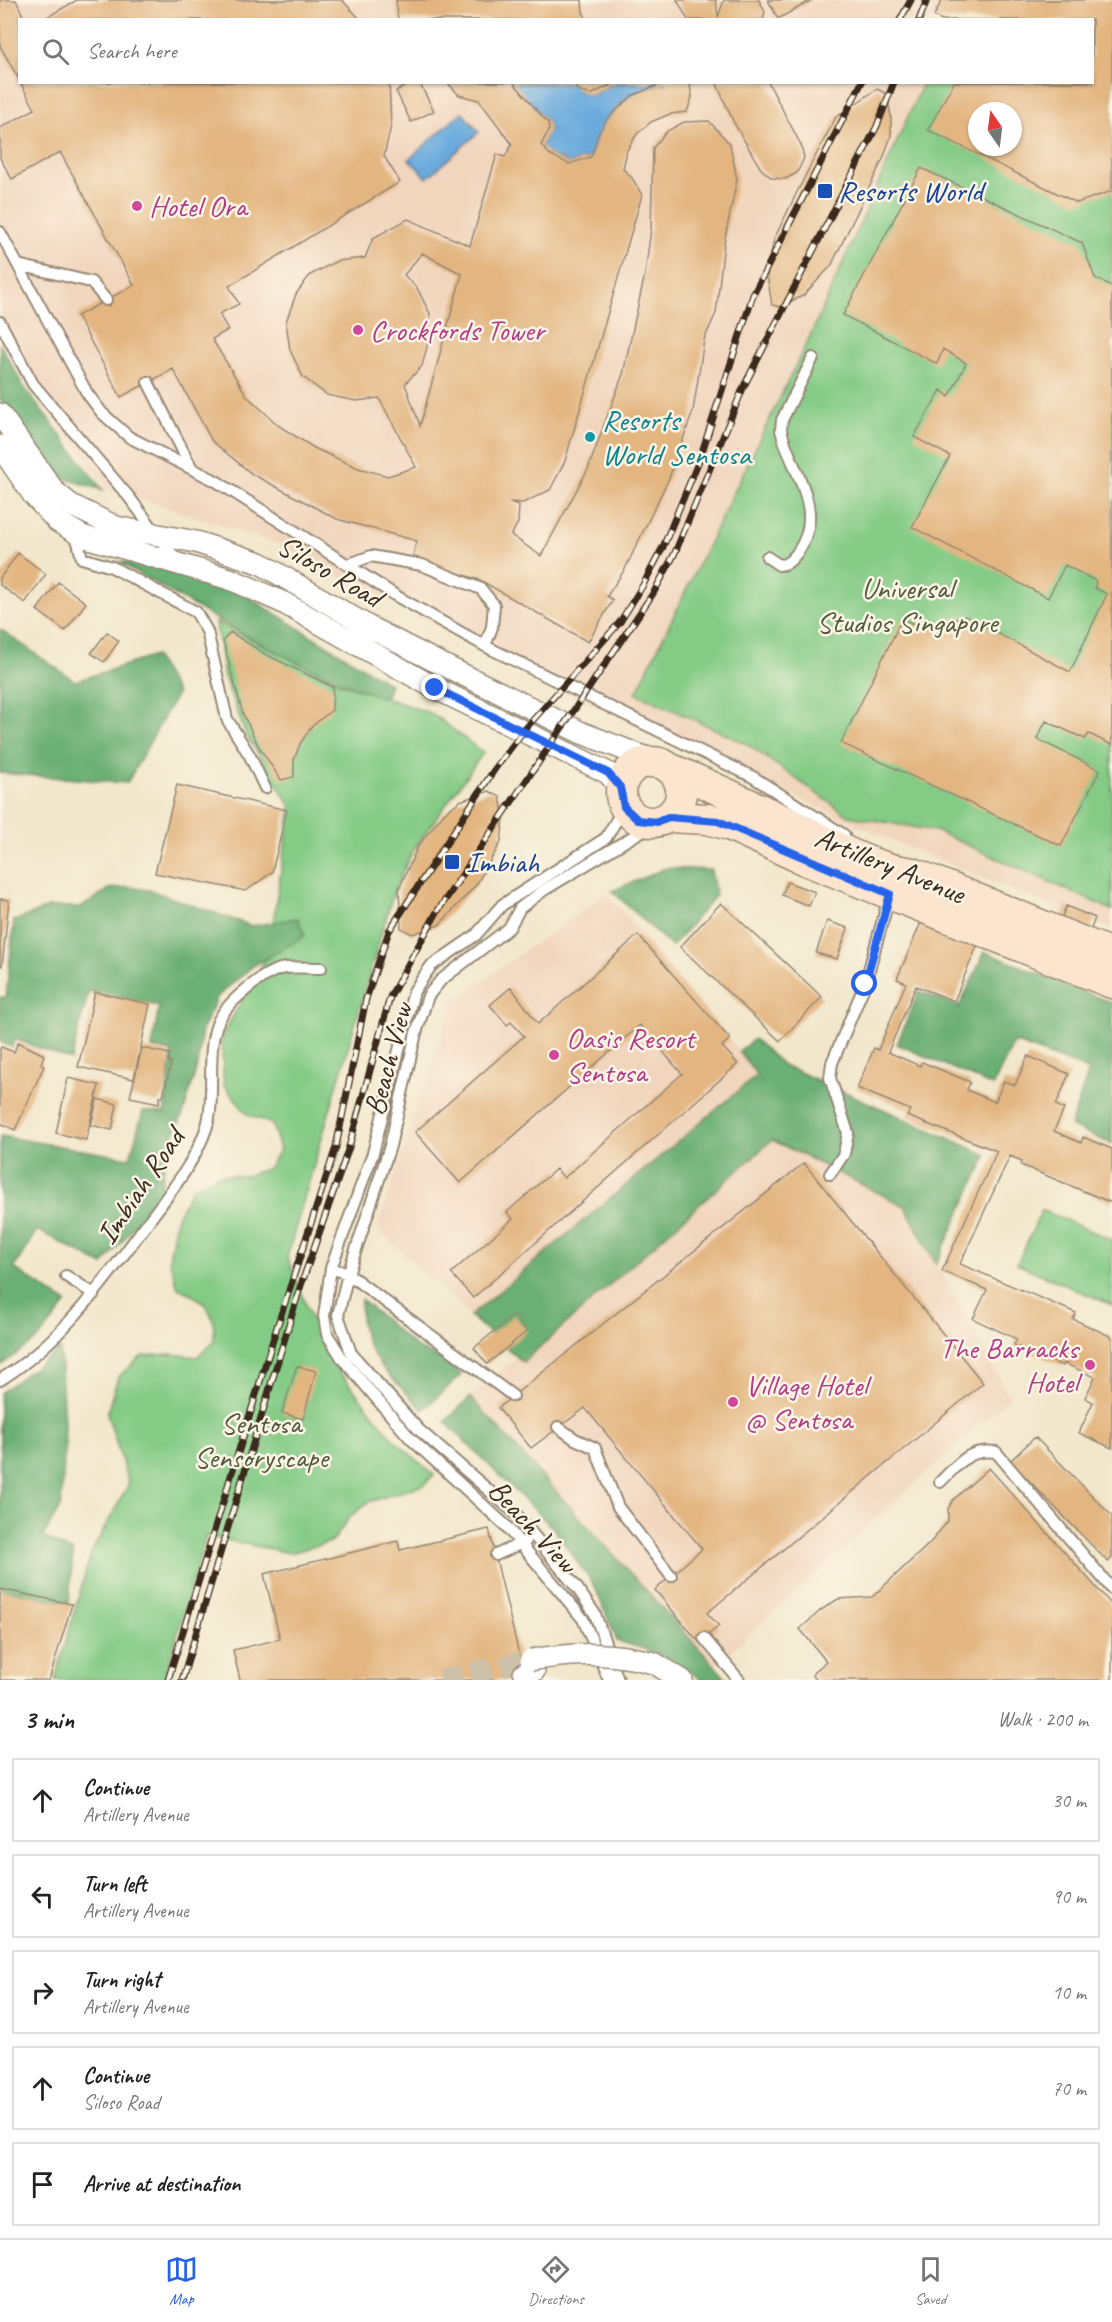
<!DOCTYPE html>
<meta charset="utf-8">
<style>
body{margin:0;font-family:Caveat,sans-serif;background:#f2f2f2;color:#222}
.compass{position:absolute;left:968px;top:102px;width:54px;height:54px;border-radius:50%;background:#fff;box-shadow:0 2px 4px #0004;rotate:346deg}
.stop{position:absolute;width:18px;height:18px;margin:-14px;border:4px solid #2563eb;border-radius:50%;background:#fff}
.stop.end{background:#2563eb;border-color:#fff;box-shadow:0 2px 6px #0008}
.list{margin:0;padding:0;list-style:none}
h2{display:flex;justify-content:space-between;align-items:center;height:78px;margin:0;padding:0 24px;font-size:26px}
h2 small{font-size:20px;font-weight:400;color:#767676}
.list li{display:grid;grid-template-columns:39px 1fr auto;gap:18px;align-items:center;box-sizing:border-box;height:84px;margin:0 12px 12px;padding:0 12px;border:2px solid #e0e0e0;border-radius:0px}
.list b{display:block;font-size:22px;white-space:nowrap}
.list p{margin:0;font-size:20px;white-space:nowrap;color:#767676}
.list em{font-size:20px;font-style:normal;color:#767676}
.icon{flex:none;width:33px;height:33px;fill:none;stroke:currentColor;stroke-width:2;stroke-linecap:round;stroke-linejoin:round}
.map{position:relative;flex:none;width:1112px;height:1680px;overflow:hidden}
.search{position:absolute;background:#fff;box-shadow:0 2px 4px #0004;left:18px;right:18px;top:18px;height:66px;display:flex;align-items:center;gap:15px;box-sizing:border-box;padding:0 21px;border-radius:0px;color:#767676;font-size:22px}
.sheet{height:558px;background:#fff}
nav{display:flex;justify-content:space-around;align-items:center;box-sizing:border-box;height:84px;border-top:2px solid #e0e0e0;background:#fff;font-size:16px;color:#767676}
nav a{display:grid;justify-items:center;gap:3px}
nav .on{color:#2563eb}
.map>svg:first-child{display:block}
.built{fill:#f1d5bd;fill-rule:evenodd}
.green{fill:#84cb86;stroke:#607a52;stroke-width:1.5;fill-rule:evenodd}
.forest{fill:#6baf73;stroke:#536c48;stroke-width:1.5}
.water{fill:#6aaadd;stroke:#526a7e;stroke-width:1.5}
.building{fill:#e3b681;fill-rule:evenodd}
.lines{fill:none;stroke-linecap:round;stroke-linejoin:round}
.street-tunnel{stroke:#cdc1a9;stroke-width:21;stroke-dasharray:21 10;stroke-linecap:butt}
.lane-casing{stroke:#968875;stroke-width:14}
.street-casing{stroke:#968875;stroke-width:24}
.secondary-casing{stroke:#968875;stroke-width:33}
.lane{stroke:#fff;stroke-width:10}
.street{stroke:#fff;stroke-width:21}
.secondary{stroke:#fbe5cf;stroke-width:30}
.rail-casing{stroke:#3b2a1e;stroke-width:7}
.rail{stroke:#fcf5e5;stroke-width:4.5;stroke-dasharray:14;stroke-linecap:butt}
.street-bridge-casing{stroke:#968875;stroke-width:24;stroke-linecap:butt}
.street-bridge{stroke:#fff;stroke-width:21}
.route{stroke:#2563eb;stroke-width:8}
.transit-dot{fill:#1a4fb4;stroke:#fcf5e5;stroke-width:2}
.hotel-dot{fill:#d1479c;stroke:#fcf5e5;stroke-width:2}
.culture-dot{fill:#0f9aa8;stroke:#fcf5e5;stroke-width:2}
.labels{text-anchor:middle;stroke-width:5;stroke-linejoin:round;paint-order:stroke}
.transit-label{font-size:30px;fill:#164399;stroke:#fcf5e5;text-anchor:start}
.hotel-label{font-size:30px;fill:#b23c85;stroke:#fcf5e5;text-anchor:start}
.culture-label{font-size:30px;fill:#0d838f;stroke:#fcf5e5;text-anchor:start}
.street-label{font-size:30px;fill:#3b2a1e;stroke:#fcf5e5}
.park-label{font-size:30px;fill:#515a3d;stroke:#fcf5e5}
</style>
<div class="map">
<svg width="1112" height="1680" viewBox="0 0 1112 1680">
<rect width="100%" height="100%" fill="#fcf5e5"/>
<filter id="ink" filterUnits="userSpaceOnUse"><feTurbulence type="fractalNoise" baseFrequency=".0167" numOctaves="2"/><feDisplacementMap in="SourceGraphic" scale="12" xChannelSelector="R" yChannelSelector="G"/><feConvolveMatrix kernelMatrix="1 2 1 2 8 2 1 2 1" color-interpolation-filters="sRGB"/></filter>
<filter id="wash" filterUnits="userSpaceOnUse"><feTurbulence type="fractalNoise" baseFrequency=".008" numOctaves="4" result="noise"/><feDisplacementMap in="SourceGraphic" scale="24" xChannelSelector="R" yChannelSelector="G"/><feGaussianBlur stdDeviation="1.35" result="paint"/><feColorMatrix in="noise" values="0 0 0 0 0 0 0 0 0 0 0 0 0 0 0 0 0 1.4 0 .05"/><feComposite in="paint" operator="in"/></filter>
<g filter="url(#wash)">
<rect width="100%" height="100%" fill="#f2e7cc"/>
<path class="built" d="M0 0H1112V930L895 842 547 684 278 544 109 489 27 384 0 334ZM20 20H1092V82H20ZM977 111H1013V147H977Z
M607 893 758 1074 470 1316 377 1229 453 1001Z
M772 1140 905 1206 1010 1397 715 1666 470 1397Z"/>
<path class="green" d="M1112 0V910L936 831 849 816 747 744 636 693 813 330 923 83 1092 82ZM977 111H1013V147H977Z
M216 622 338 682 433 714 483 753 412 852 393 894 287 1257 326 1355 393 1439 434 1475 423 1485 368 1502 349 1518 333 1541 290 1553 206 1536 164 1680H55L91 1553 129 1484 107 1413 118 1377 142 1356 171 1354 197 1357 214 1342C216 1311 207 1300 178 1288L169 1259 176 1219 192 1188 218 1175 246 1176 269 1168 280 1149 272 1124 247 1114 224 1085 221 1038 268 954 291 806 246 735 224 677Z
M1042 1210 1112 1240V1305L1017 1264Z"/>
<path class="forest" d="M0 344 24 387 103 490 60 477 0 399Z
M119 562H141L240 592 390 684 385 698C290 667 205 612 119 562Z
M0 629 75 681 155 656 177 694 127 783 0 773Z
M666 868 711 870 716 895 672 947 612 891Z
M129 887 149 890 252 926 298 918 305 936 253 966 218 996 202 1029 198 1062 184 1112 165 1154 161 1193 103 1265 37 1230 14 1268 67 1303 39 1338 0 1366V1136L130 1158 143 1111 164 1113 172 1052 152 1048 159 1006 89 991 71 1060 15 1039 12 1047 0 1042V997H6L14 921 49 907H82L109 889Z
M985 952 1112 1003V1144L1070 1126 1089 1070 1014 1042 993 1086 897 1044 919 991 959 1007Z
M754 1039 783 1065 987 1155 936 1264 905 1206 772 1140 523 1362 470 1316 757 1075 739 1051Z
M361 1299 417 1348 444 1360 461 1375 423 1410C390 1375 356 1352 361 1299Z
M60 1349 65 1442 61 1505 43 1537 73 1552 69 1603 0 1589V1393Z
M470 1397 715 1666 727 1680H701C676 1658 649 1650 617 1641L594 1585 553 1528 445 1422Z"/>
<path class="water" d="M513 83H572L579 91 591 95 616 83H670L669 85C629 81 600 122 591 157L569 164 550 155 541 145 549 130 548 123Z
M462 112 479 132 427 178 409 159Z"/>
<g id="blocks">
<path class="building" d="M0 0H16L25 20H20V81L0 46Z
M77 0H342L361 20H42Z
M396 0H582L583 12 587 20H398Z
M677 0H716L718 17 724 0H759L765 12 763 20H688Z
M768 0H812L778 19Z
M942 0H1112V191L1077 203 928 130 954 82H1092V20H942L934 16ZM977 111H1013V147H977Z
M20 82H389L391 126 384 156 400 182 229 286 239 304 219 314 228 330 212 339 247 396 279 426 314 448 358 468 388 476 416 467 379 398 356 401 327 395 303 377 290 350 286 322 296 294 310 275 337 261 365 258 373 238 408 219 470 246 497 154 505 157 512 144 479 100 459 95 447 82H513L548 123 549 130 541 145 550 155 569 164 591 157 598 134 607 119 632 96 660 84 669 85 665 82H696L690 85 692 97 687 112 670 114 651 122 637 134 627 150 623 169 632 178 642 195 565 461 550 490 523 503 509 502 519 505 518 523 511 535 541 556 588 469 623 374 645 274 651 229 653 148 667 131 684 122 709 121 730 144 737 179 724 243 716 313 704 340 693 411 669 478 625 569 607 596 613 600 588 642 480 580 412 559 417 541 337 519 252 474 212 441 173 369 121 397 77 316 134 285 60 152 12 179 0 158V128L35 109ZM422 253 462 274 420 426 405 384 422 366 429 339 430 314 417 288 404 275Z
M413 82H419L434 111 411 122 396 91Z
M572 82H616L591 95 579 91Z
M716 82H768L801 145 804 158 797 173 785 179 772 178 761 169 734 123Z
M877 89 887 94 891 117V136L883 159 831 266 804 295 780 307 772 305 767 274 774 239 804 178 836 117Z
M921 168 1082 243 1095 278 1112 286V745L1089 734 1085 739 1046 721 1037 739 1100 770 1061 846 841 743 902 619 925 629 965 616 1070 672 1107 594 1095 588 1096 581 1065 565 1048 598 912 527 950 456 914 437 941 390 949 397 966 363 943 349 937 364 843 315Z
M18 553 46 574 25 603 0 585V578Z
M58 582 86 603 65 631 37 610Z
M107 632 119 641 104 662 91 653Z
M230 632 265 654 333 687 332 710 311 727 300 744 294 760V777L281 780 259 747 243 714 223 641Z
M177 785 287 810 272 872 246 891 155 873Z
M489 791 500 797 504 818 501 842 476 885 439 925 412 934 401 928 399 889 418 846 444 813 460 801Z
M787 882 815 892 809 906 782 895Z
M0 899 9 900 2 966H0Z
M721 903 822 997 780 1041 680 947Z
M1066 906 1095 918 1089 934 1060 922Z
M922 920 978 944 954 1001 916 986 888 1052 920 1066 922 1062 970 1082 967 1090 995 1102 1004 1081 1015 1085 1028 1056 1069 1074 1056 1105 1064 1109 1054 1131 1081 1143 1083 1137 1112 1149V1203L1021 1165 1022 1161 1010 1156 960 1264 1076 1313 1073 1319 1112 1337V1448L1079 1433 1093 1402 1085 1398 1095 1377 1064 1363 1063 1366 1014 1345 1017 1339 973 1319 987 1290 942 1271 997 1151 907 1116 910 1110 857 1088 874 1048 878 1050 906 983 897 979Z
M827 921 848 928 837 959 816 953Z
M638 935 730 1039 722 1046 738 1064 473 1298 451 1273 513 1219 507 1212 556 1169 564 1178 682 1074 640 1025 460 1183 415 1132 524 1036 511 1022 507 1025 490 1005 511 987 538 1024Z
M95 992 150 1004 134 1079 78 1067Z
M18 1042 44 1055 41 1064 44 1066 15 1130 0 1123V1049L1 1047 14 1052Z
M142 1048 170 1054 168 1062 171 1063 163 1097H160L159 1103 130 1097Z
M68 1078 99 1085 86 1140 56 1133Z
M97 1099 117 1104 112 1130 91 1125Z
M804 1163 983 1383 707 1613 719 1626 699 1642 655 1590 702 1549 585 1408 531 1448 498 1408Z
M514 1315 527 1331 487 1364 474 1348Z
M297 1366 316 1371 303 1419 282 1413Z
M1035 1437 1112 1516V1558L1108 1562 1010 1461Z
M989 1468 1112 1605V1680H817L812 1675 826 1661 800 1629 821 1610 838 1599 872 1597 930 1543 948 1521V1509L953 1500Z
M489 1529 525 1680H240L233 1650 280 1639 264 1574 398 1541 400 1550Z
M0 1589 72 1604 49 1680H0Z"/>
</g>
</g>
<g filter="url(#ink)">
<use href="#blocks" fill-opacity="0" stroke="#968875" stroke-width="1.5"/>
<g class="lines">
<path class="street-tunnel" d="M441 1680 521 1662"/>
<g class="lane-casing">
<path id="lane" d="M0 232 87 393 102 413 129 437 216 481 398 597 485 646 753 777 844 835
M18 265 91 282 106 300
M0 322 33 384 129 497 178 562
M148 382 191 467
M76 534 82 558 112 567 196 612 207 631 227 719 250 756 265 788
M767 557 779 565C788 565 792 559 797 553 828 510 791 472 781 430L782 420 813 358
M347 565 371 556 422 565 481 589 494 605 492 627 485 646
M830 1174 844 1154 848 1133 830 1078 832 1063 865 984 890 894
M331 1268 348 1274 513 1396
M66 1276 94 1294
M0 1380C63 1341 105 1280 148 1222 170 1192 194 1164 206 1129 218 1095 202 1042 223 1013 234 998 262 974 280 969 292 966 309 968 321 968
M558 1427 575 1439 595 1448 618 1507 671 1576
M940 1482C959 1464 968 1448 996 1452L1112 1589
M496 1555 526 1541
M704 1638 739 1680
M609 1680 583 1619 506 1526 410 1438 342 1358 327 1334 324 1316 331 1268 373 1153 414 991 431 966 476 935 502 905 606 838 624 807
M618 1680 595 1614 577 1588 516 1514 418 1429 351 1353 338 1315 348 1274 390 1146 416 1033 428 996 441 980 509 928 520 908 544 890 657 822"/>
</g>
<g class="street-casing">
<path id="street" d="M0 414 54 491 71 505 116 527 196 542 260 563 369 627 431 659 582 733 657 762
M0 446 34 496 57 521 82 536 230 579 282 602 435 688 608 773 620 787
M637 1659 654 1663 682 1680
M524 1674 534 1671"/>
</g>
<g class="secondary-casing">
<path id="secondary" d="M621 792a30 30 0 1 1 60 0a30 30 0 1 1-60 0Z
M671 769C714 787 756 807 797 827 835 846 871 868 913 873L1112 954
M668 817 708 819 729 825 805 860 1112 983"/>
</g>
<use href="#lane" class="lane"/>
<use href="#street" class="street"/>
<use href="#secondary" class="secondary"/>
<g class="rail-casing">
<path id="rail" d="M900 20 911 0
M919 20 927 0
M168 1680 276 1330 336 1147 366 999 389 931 494 770 525 729 620 622 643 585 663 547 700 458 753 295 862 82
M182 1680 299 1291 349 1147 390 997 437 912 654 592 674 555 744 386 877 126 894 82"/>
</g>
<use href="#rail" class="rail"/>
<g class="street-bridge-casing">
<path id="street-bridge" d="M531 1660C567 1654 600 1652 637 1659"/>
</g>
<use href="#street-bridge" class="street-bridge"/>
</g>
</g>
<g class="lines" filter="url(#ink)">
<path class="route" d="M435 688 608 773 620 787 624 807 638 820 657 822 668 817 718 821 890 894 865 984"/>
</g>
<g class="transit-dot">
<rect x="817" y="183" width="16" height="16" rx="3"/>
<rect x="444" y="854" width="16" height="16" rx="3"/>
</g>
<g class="hotel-dot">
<circle cx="137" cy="206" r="6"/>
<circle cx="358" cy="330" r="6"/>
<circle cx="554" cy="1055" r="6"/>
<circle cx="1090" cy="1365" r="6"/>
<circle cx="733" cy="1402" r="6"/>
</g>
<circle class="culture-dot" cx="590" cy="437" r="6"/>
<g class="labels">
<g class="transit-label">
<text x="838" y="201">Resorts World</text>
<text x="466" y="872">Imbiah</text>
</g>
<g class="hotel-label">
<text x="149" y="216">Hotel Ora</text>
<text x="370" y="340">Crockfords Tower</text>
<text x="566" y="1048">Oasis Resort<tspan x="566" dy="34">Sentosa</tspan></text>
<text x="1078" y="1358" text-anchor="end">The Barracks<tspan x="1078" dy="34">Hotel</tspan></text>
<text x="745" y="1395">Village Hotel<tspan x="745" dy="34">@ Sentosa</tspan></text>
</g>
<g class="culture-label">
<text x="602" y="430">Resorts<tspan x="602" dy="34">World Sentosa</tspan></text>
</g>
<g class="street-label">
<text transform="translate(330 571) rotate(30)" y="10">Siloso Road</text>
<text transform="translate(890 865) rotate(22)" y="10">Artillery Avenue</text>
<text transform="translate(388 1059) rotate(-75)" y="10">Beach View</text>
<text transform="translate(140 1186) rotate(-56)" y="10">Imbiah Road</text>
<text transform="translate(533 1526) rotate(47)" y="10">Beach View</text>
</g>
<g class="park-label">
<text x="907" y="598">Universal<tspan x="907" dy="34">Studios Singapore</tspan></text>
<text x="261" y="1433">Sentosa<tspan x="261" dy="34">Sensoryscape</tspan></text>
</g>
</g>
</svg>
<svg class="compass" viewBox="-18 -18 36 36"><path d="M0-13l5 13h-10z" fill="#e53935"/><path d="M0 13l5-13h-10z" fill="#767676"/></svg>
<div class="stop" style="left:865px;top:984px"></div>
<div class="stop end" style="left:435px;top:688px"></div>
<div class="search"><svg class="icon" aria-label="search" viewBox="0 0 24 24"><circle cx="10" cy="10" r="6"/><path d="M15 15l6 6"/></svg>Search here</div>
</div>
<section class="sheet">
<h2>3 min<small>Walk · 200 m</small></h2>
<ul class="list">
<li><svg class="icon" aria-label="ahead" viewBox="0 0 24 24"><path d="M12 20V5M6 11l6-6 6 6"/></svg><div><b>Continue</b><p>Artillery Avenue</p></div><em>30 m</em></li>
<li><svg class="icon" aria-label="left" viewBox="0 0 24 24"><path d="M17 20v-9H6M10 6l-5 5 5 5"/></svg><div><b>Turn left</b><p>Artillery Avenue</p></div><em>90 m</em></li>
<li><svg class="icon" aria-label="right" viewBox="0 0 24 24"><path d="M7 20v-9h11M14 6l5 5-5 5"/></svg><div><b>Turn right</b><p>Artillery Avenue</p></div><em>10 m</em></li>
<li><svg class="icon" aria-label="ahead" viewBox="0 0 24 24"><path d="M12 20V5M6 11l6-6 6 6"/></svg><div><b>Continue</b><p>Siloso Road</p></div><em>70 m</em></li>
<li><svg class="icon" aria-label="arrive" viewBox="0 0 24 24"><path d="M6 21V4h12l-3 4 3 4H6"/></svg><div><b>Arrive at destination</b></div></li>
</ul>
</section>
<nav>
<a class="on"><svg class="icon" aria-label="map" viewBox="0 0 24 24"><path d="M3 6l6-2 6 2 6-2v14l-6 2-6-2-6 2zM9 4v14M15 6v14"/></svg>Map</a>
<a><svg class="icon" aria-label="directions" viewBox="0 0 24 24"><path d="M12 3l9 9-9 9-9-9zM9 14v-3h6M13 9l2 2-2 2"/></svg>Directions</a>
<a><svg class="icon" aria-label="saved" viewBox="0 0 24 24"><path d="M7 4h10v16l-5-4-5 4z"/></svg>Saved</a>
</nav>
